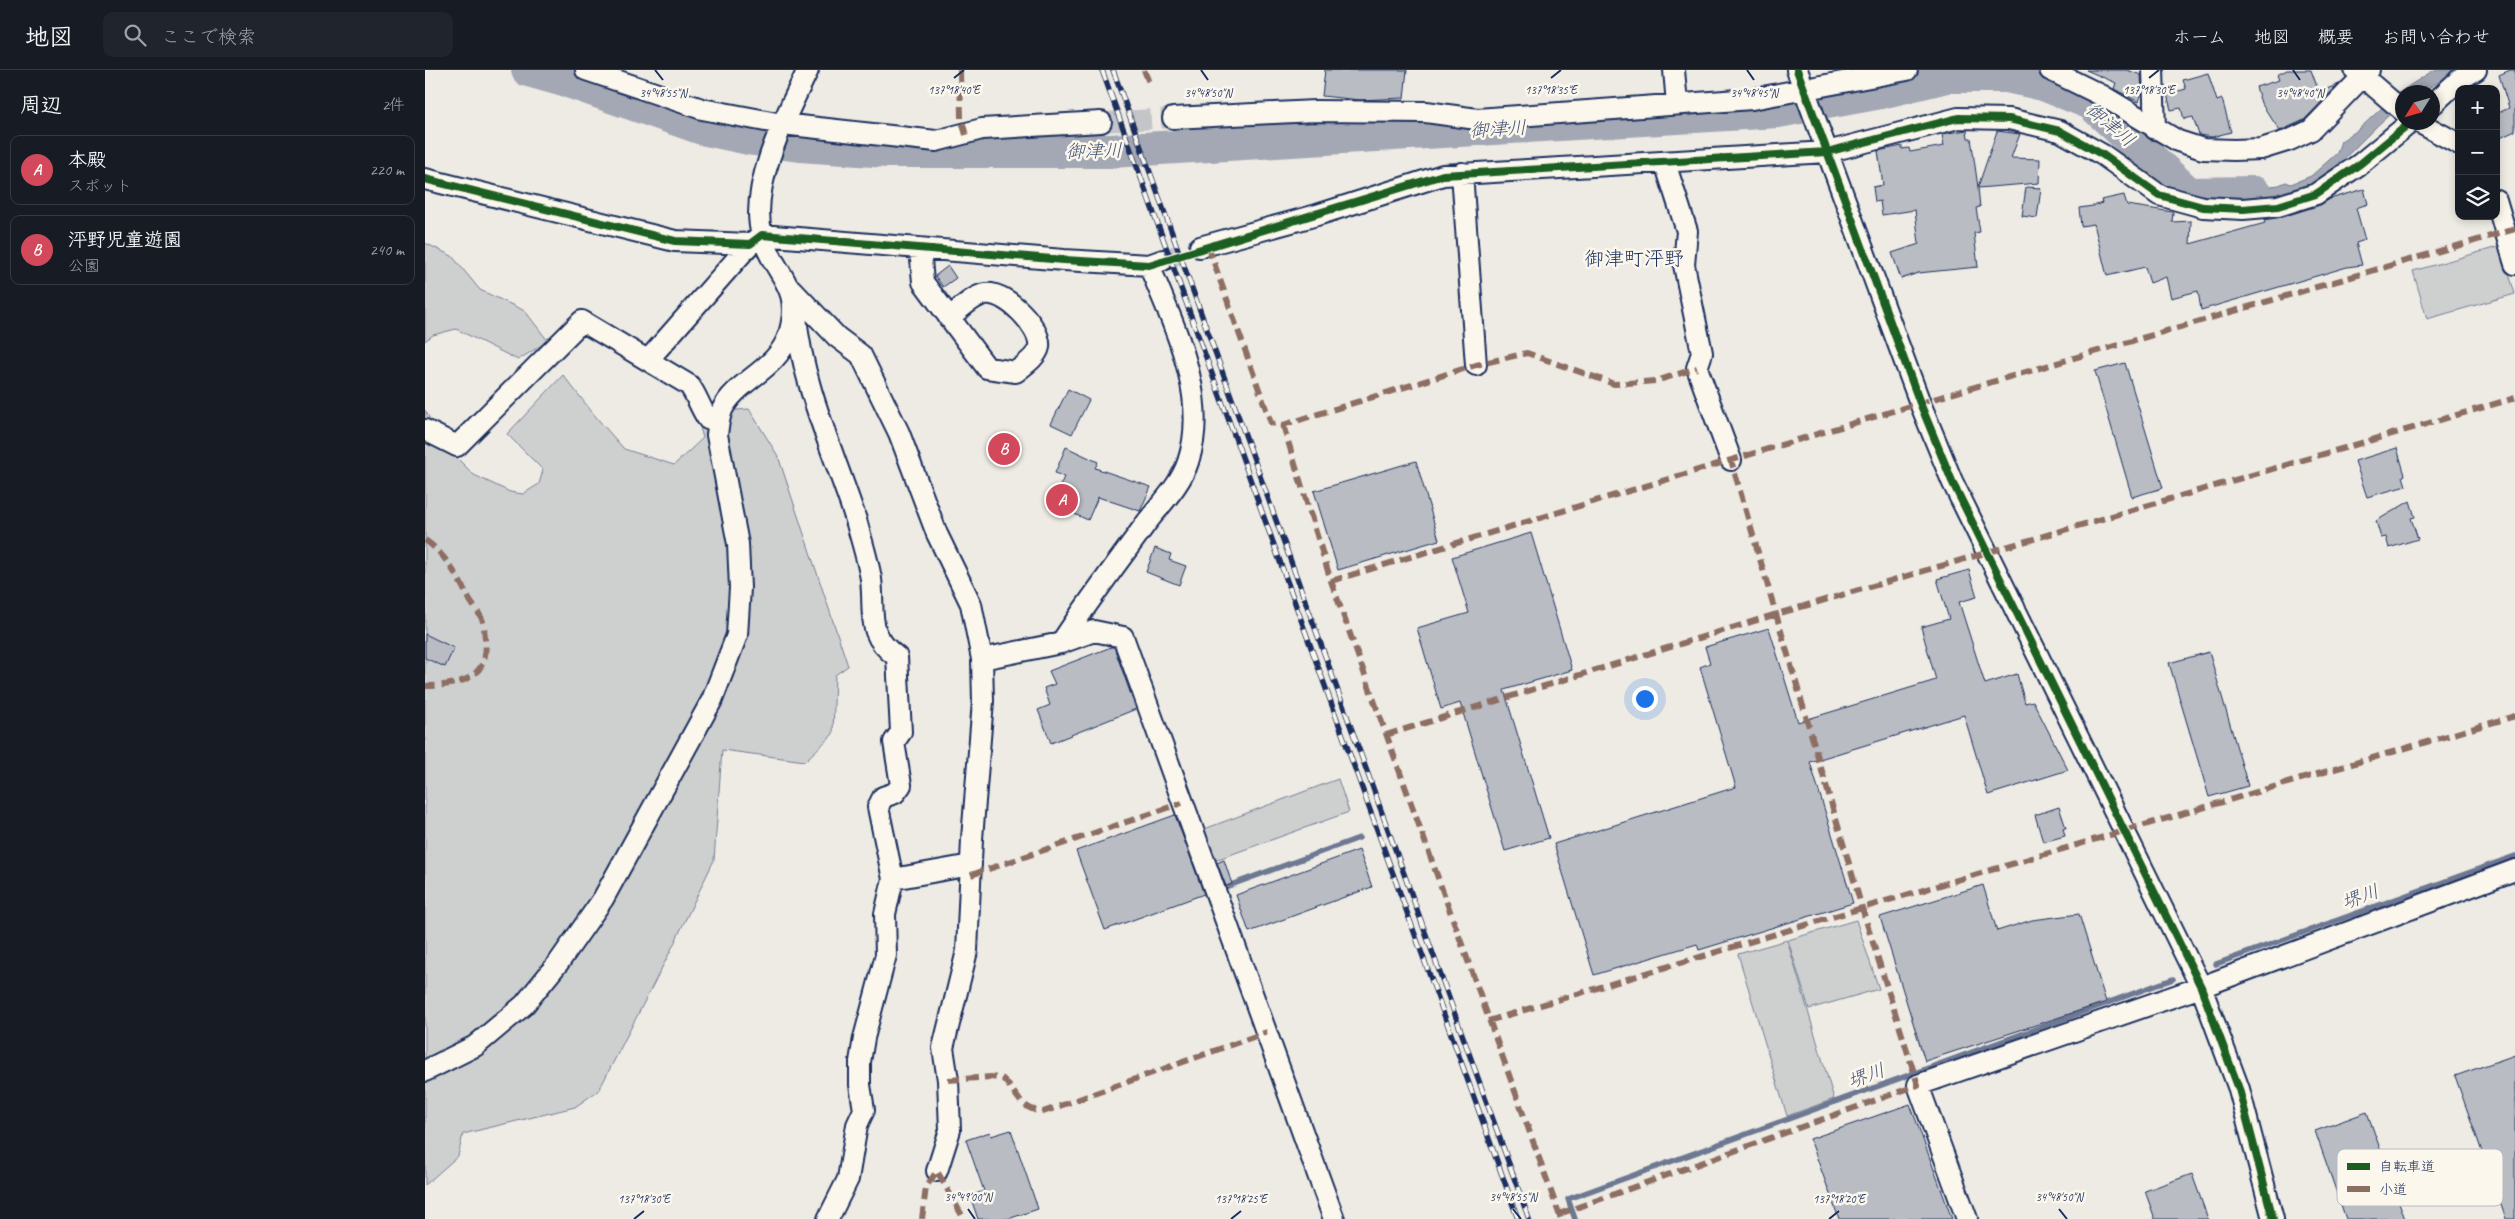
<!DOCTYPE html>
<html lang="ja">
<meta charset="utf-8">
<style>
body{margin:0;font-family:Caveat,"Klee One",sans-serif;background:#20242c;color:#f1f3f6}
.controls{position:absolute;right:15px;top:15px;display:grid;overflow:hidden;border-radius:10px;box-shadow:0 2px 8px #0003}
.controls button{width:45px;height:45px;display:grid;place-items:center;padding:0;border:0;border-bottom:1px solid #363941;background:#171b24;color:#f1f3f6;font:25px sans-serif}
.compass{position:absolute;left:1970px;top:15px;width:45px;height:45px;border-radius:50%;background:#171b24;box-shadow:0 2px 8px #0003;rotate:233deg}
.you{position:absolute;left:1219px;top:628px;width:18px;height:18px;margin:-12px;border:4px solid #fff;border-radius:50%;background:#1a73e8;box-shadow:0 0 0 8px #1a73e833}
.badge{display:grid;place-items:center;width:32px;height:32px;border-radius:50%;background:#d1495b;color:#fff;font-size:16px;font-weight:700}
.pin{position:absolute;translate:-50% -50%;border:2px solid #fff;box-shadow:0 1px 5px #0006}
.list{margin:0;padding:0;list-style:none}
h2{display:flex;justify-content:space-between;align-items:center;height:65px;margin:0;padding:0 20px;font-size:21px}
h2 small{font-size:16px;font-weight:400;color:#9ea1a6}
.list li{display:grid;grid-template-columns:32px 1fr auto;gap:15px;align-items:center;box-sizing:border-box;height:70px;margin:0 10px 10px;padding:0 10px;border:1px solid #363941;border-radius:10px}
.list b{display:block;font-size:19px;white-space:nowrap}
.list p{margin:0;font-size:16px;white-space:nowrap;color:#9ea1a6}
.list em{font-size:16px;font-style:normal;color:#9ea1a6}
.icon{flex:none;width:28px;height:28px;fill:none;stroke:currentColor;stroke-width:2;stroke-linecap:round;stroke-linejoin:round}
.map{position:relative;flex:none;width:2090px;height:1149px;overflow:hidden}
header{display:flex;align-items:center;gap:30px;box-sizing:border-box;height:70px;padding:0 25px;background:#171b24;border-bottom:1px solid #363941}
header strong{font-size:24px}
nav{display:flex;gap:28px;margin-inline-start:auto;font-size:18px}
.search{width:350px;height:45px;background:#20242c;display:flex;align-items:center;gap:12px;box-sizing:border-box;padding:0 18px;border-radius:10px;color:#9ea1a6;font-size:19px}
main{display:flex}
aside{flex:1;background:#171b24}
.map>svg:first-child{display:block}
.green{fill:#cecfcf;stroke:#747f96}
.water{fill:#a3a8b4;stroke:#6d7892}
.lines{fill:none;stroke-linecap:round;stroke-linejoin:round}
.stream{stroke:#6d7892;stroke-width:5.5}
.river{stroke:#a3a8b4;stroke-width:34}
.building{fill:#b9bcc3;stroke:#1b2f5e}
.minor-tunnel{stroke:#c4c5c9;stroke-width:20;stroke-dasharray:20 10;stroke-linecap:butt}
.minor-casing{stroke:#1b2f5e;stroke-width:24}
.minor{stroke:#fbf7ec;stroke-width:20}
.rail-casing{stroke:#1b2f5e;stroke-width:5.5}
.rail{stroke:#fbf7ec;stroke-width:4;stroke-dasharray:11;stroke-linecap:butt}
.quiet{stroke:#8d6e63;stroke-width:6;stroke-dasharray:12 6;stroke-linecap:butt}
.cycleway-casing{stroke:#fbf7ec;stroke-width:11}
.cycleway{stroke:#1b5e20;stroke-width:8}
.ticks{fill:none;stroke:#1b2f5e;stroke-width:2}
.labels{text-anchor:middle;stroke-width:5;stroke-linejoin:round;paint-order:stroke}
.water-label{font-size:19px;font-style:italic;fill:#445378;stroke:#fbf7ec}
.quarter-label{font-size:20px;fill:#1b2f5e;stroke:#fbf7ec}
.key{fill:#fbf7ec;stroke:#b8bbc1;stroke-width:1}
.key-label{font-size:14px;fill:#1b2f5e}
.ticks-label{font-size:12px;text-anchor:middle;fill:#1b2f5e;stroke:#fbf7ec;stroke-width:5;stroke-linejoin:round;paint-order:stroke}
</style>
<header>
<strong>地図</strong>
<div class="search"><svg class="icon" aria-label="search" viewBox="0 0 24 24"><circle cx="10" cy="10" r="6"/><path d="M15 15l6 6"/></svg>ここで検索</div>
<nav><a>ホーム</a><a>地図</a><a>概要</a><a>お問い合わせ</a></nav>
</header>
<main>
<aside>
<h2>周辺<small>2件</small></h2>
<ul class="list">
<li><span class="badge">A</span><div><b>本殿</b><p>スポット</p></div><em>220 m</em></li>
<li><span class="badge">B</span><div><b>泙野児童遊園</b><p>公園</p></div><em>240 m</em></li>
</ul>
</aside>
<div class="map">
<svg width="2090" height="1149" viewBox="0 0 2090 1149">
<rect width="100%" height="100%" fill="#eeebe4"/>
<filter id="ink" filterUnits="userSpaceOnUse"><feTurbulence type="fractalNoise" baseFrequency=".02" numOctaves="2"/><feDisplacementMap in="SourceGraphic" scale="10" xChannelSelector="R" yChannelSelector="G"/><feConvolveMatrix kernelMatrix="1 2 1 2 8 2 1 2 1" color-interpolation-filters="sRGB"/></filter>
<g filter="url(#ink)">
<path class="green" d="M0 173 27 186 55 220 100 241 123 271 93 290 31 259 8 265 0 271Z
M2076 176 2090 224 2002 249 1988 201Z
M138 305 171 347 199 379 249 395 278 368 274 354 286 342 324 339 353 386 423 596 410 605 408 664 380 691 297 680 289 790 246 880 174 1020 150 1037 38 1064 33 1086 0 1115V340L18 374 49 405 85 422 98 424 114 414 118 400 82 364Z
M913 709 924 742 785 792 774 761Z
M1431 850 1454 919 1384 939 1363 870Z
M1362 870 1409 1029 1362 1046 1313 884Z"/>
<path class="water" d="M2009 0H2033L1997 22H1978L1977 35C1944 58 1913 103 1878 119 1848 132 1798 129 1767 126L1854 115 1861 112 1866 114 1886 106 1912 83 1916 71 1933 60 1973 23Z"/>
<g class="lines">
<path class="stream" d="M795 819 934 768
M1791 894 2090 786
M1150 1149 1143 1129 1748 909"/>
<path class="river" d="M103 0 149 13 277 58 329 69 375 75 463 81H685L1353 41 1456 22 1522 6H1581L1618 14 1666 33 1764 124 1829 123"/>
</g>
<path class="building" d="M900 0H982L979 28 935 30 897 26Z
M1661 0H1702L1716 5 1717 22 1714 32 1689 19 1691 13Z
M1862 0H1886L1894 22 1914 14 1879 50 1855 61 1836 33 1831 17 1854 10 1852 5Z
M2085 0H2090V61L2071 70V44L2084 38 2074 5Z
M1783 3 1792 31 1797 29 1806 62 1787 67 1774 65 1768 47 1759 49 1756 38 1746 40 1742 24 1761 19 1758 10Z
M1542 60 1543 68H1546L1553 117 1572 61 1595 64 1586 88 1615 89 1614 113 1553 118 1555 137 1551 138 1555 162 1549 163 1553 197 1493 203 1476 209 1467 183 1494 174 1490 140 1457 145 1455 131 1450 132 1448 117 1458 115 1453 81 1477 76V79L1484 78 1485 82 1519 76 1517 64Z
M1601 117 1616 118 1612 148 1597 146Z
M1939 119 1943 134 1931 138 1940 170 1931 173 1937 195 1922 197 1776 240 1773 221 1746 228 1741 207 1725 213 1720 197 1682 206 1669 154 1656 156 1654 138 1668 136 1677 133 1676 130 1699 125 1702 135 1748 142 1747 152 1766 151 1765 174 1840 153 1839 150 1857 147 1895 135 1905 129Z
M523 196 531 208 518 217 510 206Z
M1700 293 1738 418 1707 427 1670 301Z
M643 319 664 330 647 364 626 354Z
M641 377 673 392 670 398 726 417 715 441 673 427 663 450 627 434 639 407 630 403Z
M1972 378 1980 405 1978 406 1981 416 1942 427 1930 391Z
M991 391 1014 470 913 500 889 421Z
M1985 431 1990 447 1986 448 1993 469 1964 478 1961 467 1956 468 1951 451Z
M1106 463 1147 600 1079 620 1124 768 1080 781 1035 633 1016 639 992 558 1044 543 1027 487Z
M730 478 746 484 744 490 761 496 754 515 721 502Z
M1544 500 1552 527 1534 532 1560 614 1592 604 1600 633 1608 631 1643 700 1563 725 1539 645 1385 692 1428 833 1274 880 1272 874 1169 905 1129 774 1311 717 1275 597 1285 593 1280 577 1344 558 1373 652 1511 610 1496 557 1524 549 1512 509Z
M0 564 29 578 20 597 0 588Z
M686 577H689L711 639 626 673 613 640 625 635 619 618 630 614 624 601Z
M1784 582 1823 716 1784 727 1744 593Z
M1634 737 1641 758H1638L1640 766 1618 772 1610 745Z
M750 745 779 824 680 860 651 781Z
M934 780 947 817 824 862 811 825Z
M799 790 807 814 801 816 792 793Z
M1558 815 1572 861 1607 850 1654 844 1681 932 1500 991 1455 847Z
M2090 985V1149H2081L2030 1006Z
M1485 1034 1527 1149H1414L1385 1069Z
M1942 1042 1980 1149H1921L1890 1061Z
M586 1060 613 1139 583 1149H553L545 1126 559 1121 541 1070 565 1062 566 1066Z
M1767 1104 1783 1149H1730L1720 1121Z"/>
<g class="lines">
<path class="minor-tunnel" d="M676 52 748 48
M738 190 775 177"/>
<g class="minor-casing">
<path id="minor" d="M161 0 277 39 357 54 511 71 557 59 676 52
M1249 0 1252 34
M1372 0 1495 333 1527 411 1776 917 1814 1019 1848 1149
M1625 0 1678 26 1753 71 1778 79 1809 80 1836 79 1865 70 1886 60 1944 0
M1728 0 1730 59
M1930 0 1978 41
M2008 34 2035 9 2051 0
M748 48 890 41 1001 42 1052 49 1327 29 1482 0
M1993 52 2034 74
M1240 93 1262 161 1259 195 1277 283 1272 298 1306 390
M1037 103 1051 295
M0 109 250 171 325 174 337 165 639 190 724 195 738 190
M2071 130 2090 194
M775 177 892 145 1018 105 1402 82 1533 48 1584 49 1635 61 1678 85 1734 125 1778 137 1818 139 1853 136 1891 124 1935 94 1986 52
M495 178 498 212 562 298 591 302C598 296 612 287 614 277 617 258 580 220 560 224 548 226 534 240 524 248
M366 219 412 267 436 285 474 363 512 464 546 534 557 589 636 573 669 561 698 567 909 1149
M371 246C377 315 410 385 431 450 436 469 443 490 446 509 450 543 440 564 472 587L476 662 469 672 476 715 470 723 458 727 453 737 468 809 460 844 461 885 439 968 435 992V1015L439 1040 432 1055 423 1109 403 1149
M223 290 325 174
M0 360 32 376 157 251 264 315C272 325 275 338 283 349L294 350
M636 573C663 531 693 492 722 452 736 434 756 414 763 392 785 327 748 254 724 195
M468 809 546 795
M0 1001 50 976 99 935 134 892 178 829 287 630 312 565 315 518 313 474 292 365C293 356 294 348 297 340 311 310 353 300 364 264 379 215 348 205 337 165 323 117 362 43 383 0
M512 1101 525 1060 523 1010 518 978 542 881 547 769 558 631 557 589
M1542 1149 1493 1015 1776 917 2090 800"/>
</g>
<use href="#minor" class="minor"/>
<g class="rail-casing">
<path id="rail" d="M677 0 1093 1149
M688 0 1104 1149"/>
</g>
<use href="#rail" class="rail"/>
<path class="quiet" d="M535 0 536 48 541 65
M719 0 725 15
M783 176 846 353 858 355 1051 295 1102 283 1189 314 1231 311 1272 298
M858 355 906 511 1136 1149
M0 470C20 484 32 505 43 527 47 535 54 542 57 549 60 555 59 563 60 568 66 609 33 616 0 616
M906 511 1495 333 2090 159
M961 665 1352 544 2090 328
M546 805 757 733
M1063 951 1437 838 2090 646
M523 1010 566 1007 578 1009C593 1024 594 1039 618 1042L842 962
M1134 1144 1493 1015 1437 838 1306 390
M497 1149 501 1117 512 1101 539 1149"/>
<g class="cycleway-casing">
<path id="cycleway" d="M1372 0 1495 333 1527 411 1776 917 1814 1019 1848 1149
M0 109 250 171 325 174 337 165 639 190 724 195 1018 105 1402 82 1533 48 1584 49 1635 61 1678 85 1734 125 1778 137 1818 139 1853 136 1891 124 1935 94 1986 52"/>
</g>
<use href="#cycleway" class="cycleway"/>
</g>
</g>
<path class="ticks" d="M230 0 238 10M776 0 783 10M1322 0 1329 10M1868 0 1875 10M529 8 539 0M1126 8 1136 0M1724 8 1734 0M543 1139 550 1149M1088 1139 1096 1149M1634 1139 1642 1149M209 1149 219 1141M806 1149 816 1141M1404 1149 1414 1141"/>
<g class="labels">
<g class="water-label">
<text transform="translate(1686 54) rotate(40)" y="7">御津川</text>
<text transform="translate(1073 58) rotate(-3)" y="7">御津川</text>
<text transform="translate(669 80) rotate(-1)" y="7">御津川</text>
<text transform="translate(1935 826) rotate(-20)" y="7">堺川</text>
<text transform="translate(1441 1005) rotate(-20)" y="7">堺川</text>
</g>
<g class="quarter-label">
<text x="1209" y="195">御津町泙野</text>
</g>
</g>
<rect x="1912" y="1079" width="166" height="57" rx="8" class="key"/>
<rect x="1922" y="1093" width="23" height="7" fill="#1b5e20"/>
<rect x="1922" y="1116" width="23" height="6" fill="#8d6e63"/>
<g class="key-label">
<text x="1954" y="1101">自転車道</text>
<text x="1954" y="1124">小道</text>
</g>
<g class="ticks-label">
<text x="1126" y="24">137°18'35"E</text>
<text x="1724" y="24">137°18'30"E</text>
<text x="529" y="24">137°18'40"E</text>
<text x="238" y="27">34°48'55"N</text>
<text x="783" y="27">34°48'50"N</text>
<text x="1329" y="27">34°48'45"N</text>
<text x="1875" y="27">34°48'40"N</text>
<text x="543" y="1131">34°49'00"N</text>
<text x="1088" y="1131">34°48'55"N</text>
<text x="1634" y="1131">34°48'50"N</text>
<text x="219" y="1133">137°18'30"E</text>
<text x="816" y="1133">137°18'25"E</text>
<text x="1414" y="1133">137°18'20"E</text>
</g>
</svg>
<div class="controls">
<button>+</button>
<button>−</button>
<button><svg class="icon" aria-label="layers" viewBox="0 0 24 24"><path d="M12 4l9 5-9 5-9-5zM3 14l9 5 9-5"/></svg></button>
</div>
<svg class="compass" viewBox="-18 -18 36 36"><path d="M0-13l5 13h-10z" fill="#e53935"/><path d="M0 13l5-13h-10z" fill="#9ea1a6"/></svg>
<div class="you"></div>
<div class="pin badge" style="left:637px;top:430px">A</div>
<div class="pin badge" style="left:579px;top:379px">B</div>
</div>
</main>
